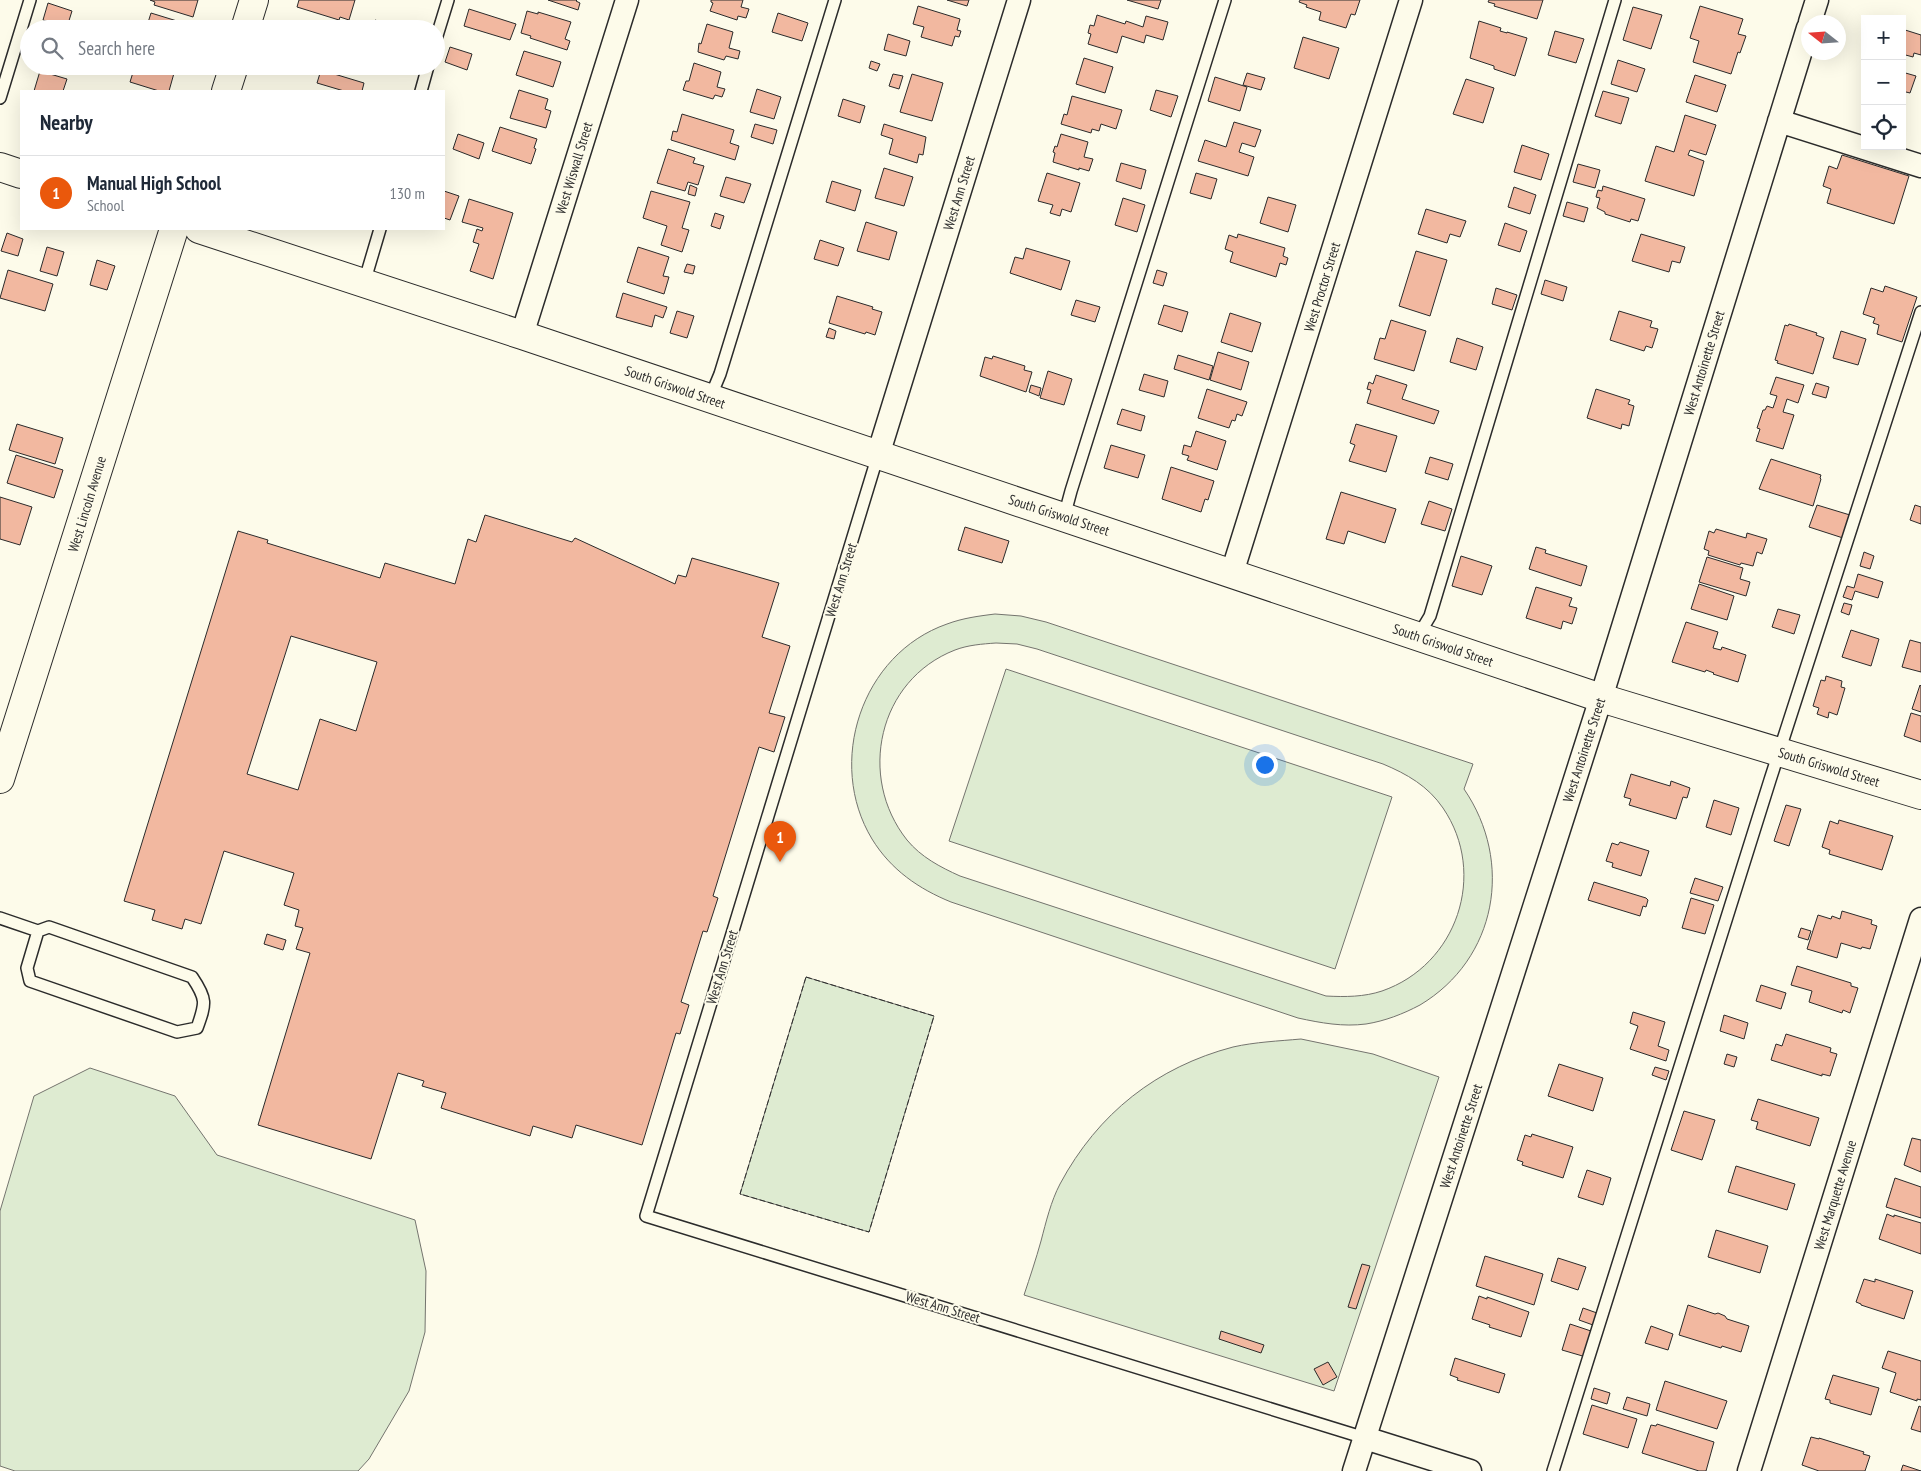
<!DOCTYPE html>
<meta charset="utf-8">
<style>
body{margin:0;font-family:"PT Sans Narrow",sans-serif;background:#f6f6f7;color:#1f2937}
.controls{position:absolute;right:15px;top:15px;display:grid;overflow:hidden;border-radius:0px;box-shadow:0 5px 20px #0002}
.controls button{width:45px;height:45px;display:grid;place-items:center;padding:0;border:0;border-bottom:1px solid #e0e1e3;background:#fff;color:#1f2937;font:25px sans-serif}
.compass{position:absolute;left:1801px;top:15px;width:45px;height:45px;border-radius:50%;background:#fff;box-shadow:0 5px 20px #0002;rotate:287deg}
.you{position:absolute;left:1264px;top:764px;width:18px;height:18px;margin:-12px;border:4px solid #fff;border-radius:50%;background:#1a73e8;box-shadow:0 0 0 8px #1a73e833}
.badge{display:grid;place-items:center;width:32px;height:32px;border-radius:50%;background:#ea580c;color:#fff;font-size:16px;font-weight:700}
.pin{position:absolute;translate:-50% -41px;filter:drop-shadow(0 1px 2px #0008)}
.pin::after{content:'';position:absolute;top:26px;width:18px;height:15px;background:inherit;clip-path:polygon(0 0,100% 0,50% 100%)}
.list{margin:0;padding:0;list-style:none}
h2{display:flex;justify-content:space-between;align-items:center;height:65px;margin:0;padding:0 20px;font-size:21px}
h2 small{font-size:16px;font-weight:400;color:#747a83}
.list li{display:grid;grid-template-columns:32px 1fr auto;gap:15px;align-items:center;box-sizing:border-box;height:75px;padding:0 20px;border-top:1px solid #e0e1e3}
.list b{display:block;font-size:19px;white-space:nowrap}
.list p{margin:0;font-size:16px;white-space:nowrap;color:#747a83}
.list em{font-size:16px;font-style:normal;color:#747a83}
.icon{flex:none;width:28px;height:28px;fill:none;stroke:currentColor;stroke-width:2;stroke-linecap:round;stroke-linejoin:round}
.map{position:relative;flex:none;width:1921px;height:1471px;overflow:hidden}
.search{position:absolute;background:#fff;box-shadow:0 5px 20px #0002;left:20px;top:20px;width:425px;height:55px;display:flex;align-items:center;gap:12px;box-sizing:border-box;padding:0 18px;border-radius:28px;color:#747a83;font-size:19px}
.panel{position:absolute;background:#fff;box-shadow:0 5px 20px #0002;left:20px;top:90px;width:425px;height:140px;border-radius:0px}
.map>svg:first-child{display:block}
.green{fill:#deebd1;stroke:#74746e;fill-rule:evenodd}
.building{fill:#f2b8a0;stroke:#2b2b2b;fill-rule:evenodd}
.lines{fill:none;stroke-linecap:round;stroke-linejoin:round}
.lane-casing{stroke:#2b2b2b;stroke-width:14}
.street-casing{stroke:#2b2b2b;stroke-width:25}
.secondary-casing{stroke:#2b2b2b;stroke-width:30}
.lane{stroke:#fdfbea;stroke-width:11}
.street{stroke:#fdfbea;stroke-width:22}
.secondary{stroke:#fdfbea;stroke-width:28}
.fence{stroke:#2b2b2b;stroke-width:1;stroke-dasharray:6 2.5;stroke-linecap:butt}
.labels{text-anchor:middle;stroke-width:4;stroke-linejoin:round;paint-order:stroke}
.street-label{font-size:14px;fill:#2b2b2b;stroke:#fdfbea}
</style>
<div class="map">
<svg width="1921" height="1471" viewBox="0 0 1921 1471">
<rect width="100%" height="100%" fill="#fdfbea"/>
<path class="green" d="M995 614 1021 616 1046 622 1473 764 1464 789C1514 862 1497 959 1420 1005 1403 1014 1385 1021 1366 1024 1343 1027 1321 1023 1298 1018L951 902C919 889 891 870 872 839 826 763 861 654 947 624 963 618 979 616 995 614ZM996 643 1017 644 1037 649 1383 764C1407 774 1428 786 1443 808 1488 874 1457 965 1382 991 1364 997 1345 997 1326 996L960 876C940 867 921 857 907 840 857 777 878 680 955 650 968 645 982 644 996 643Z
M1006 669 1392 797 1335 969 949 841Z
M806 977 934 1016 869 1232 740 1194Z
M1301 1039 1373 1054 1439 1077 1334 1391 1024 1295C1030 1277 1036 1259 1041 1241 1046 1222 1051 1201 1060 1184 1098 1113 1157 1067 1233 1047 1255 1042 1279 1041 1301 1039Z
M90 1068 175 1096 217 1155 415 1220 426 1271 425 1332 409 1391 369 1459 358 1471H15L0 1466V1211L34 1096Z"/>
<path class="building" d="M150 0H198L193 17 154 5 155 2Z
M299 0H355L349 20 340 17 339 20 297 7Z
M548 0H577L576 1 580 3 578 10Z
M711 0H743L741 7 749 9 746 18 738 16 737 20 710 11 713 3 711 2Z
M947 0H969L967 6Z
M1127 0H1161L1158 9Z
M1300 0H1360L1355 15 1351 14 1346 28 1319 20 1321 12 1306 7 1307 5 1299 2Z
M1489 0H1543L1537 19 1494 6 1495 4 1488 2Z
M48 3 72 11 67 27 43 20Z
M918 6 960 19 957 30 961 31 959 37 955 36 952 46 921 37 924 27 913 24Z
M1700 6 1743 19 1738 34 1746 36 1740 53 1738 52 1731 74 1693 62 1699 41 1690 38Z
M1633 7 1662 15 1651 49 1623 40Z
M469 9 516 24 510 40 464 26Z
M527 11 538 14V12L571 22 565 39 570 41 567 50 530 38 531 36 521 33Z
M151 13 190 25 189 29H146Z
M778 13 808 23 802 41 772 32Z
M1097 15 1125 24 1126 21 1143 27 1146 16 1168 22 1163 40 1146 35 1144 43 1122 36 1117 53 1088 44 1091 34 1088 33 1090 25 1094 26Z
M375 20 401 28V29H372Z
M291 21 298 23 299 21 324 29H289Z
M1479 21 1501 28 1500 31 1507 33V32L1527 38 1515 76 1494 69V66L1470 58Z
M707 24 733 32 729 48 740 51 738 59 726 56 724 60 698 52 699 43 701 44Z
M1902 29 1921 35V55L1914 53 1913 57 1902 54Z
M1555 31 1584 39 1576 63 1548 55Z
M888 34 910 41 906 56 884 50Z
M1303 37 1339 48 1329 79 1294 68Z
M450 47 472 54 467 70 445 62Z
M524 51 561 62 553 87 516 75Z
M1084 58 1113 67 1105 93 1076 84Z
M1618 60 1645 69 1637 92 1611 84Z
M871 61 880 64 877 71 869 68Z
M694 63 721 72 717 87 725 89 722 97 715 95 713 99 683 90 686 81H689Z
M135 66H176L169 91H159L130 82Z
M321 70 364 83 362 91H344L317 83Z
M40 71 67 79 63 91H34Z
M1902 72 1916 76 1910 93 1902 91Z
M1247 73 1265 78 1261 90 1243 85Z
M893 74 903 76 899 89 889 86Z
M912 74 943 83 932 121 900 112Z
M1695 75 1726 85 1717 112 1686 102Z
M1215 77 1247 87 1240 111 1208 101Z
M1466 79 1494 88 1483 123 1453 114Z
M757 89 781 97 774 119 750 112Z
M519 90 548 99 545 109 551 111 546 128 510 118Z
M1156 90 1178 96 1171 117 1150 110Z
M1603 91 1629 98 1621 124 1595 116Z
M1072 96 1122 110 1116 129 1101 124 1099 131 1092 129 1091 133 1061 124 1064 114 1067 115Z
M843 99 865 106 860 123 838 116Z
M682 114 734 130 730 143 739 146 735 160 671 140 673 131 677 132Z
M1685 115 1716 125 1706 155 1690 150 1688 155 1704 161 1694 196 1645 181 1656 146 1674 152Z
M1234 122 1261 130 1255 147 1242 143 1239 152 1254 157 1248 176 1198 161 1205 140 1226 147Z
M755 124 777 130 773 144 751 137Z
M884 124 926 137 923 155 919 154 917 163 889 154 893 139 881 135Z
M500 127 537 139 534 148 536 149 531 164 492 151Z
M458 134 484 143 479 159 453 149Z
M1061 134 1088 142 1084 157 1093 159 1089 171 1079 168V170L1053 162 1055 153 1053 152 1055 146 1057 147Z
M1522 145 1549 154 1541 180 1514 172Z
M668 149 695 158 693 163 704 166 698 185 688 182 685 191 657 183Z
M1842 155 1909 176 1894 224 1827 203 1831 189 1823 186 1829 166 1837 169Z
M1121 163 1146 170 1141 189 1116 181Z
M1578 164 1600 170 1595 188 1573 182Z
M884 168 913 177 904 206 875 198Z
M1047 173 1080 183 1071 212 1062 209 1060 216 1050 213 1053 205 1038 201Z
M1196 173 1217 179 1211 199 1190 193Z
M726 177 751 184 744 203 720 196Z
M832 181 861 190 855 211 826 202Z
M690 185 697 188 695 196 688 194Z
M1603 186 1645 199 1638 221 1631 219 1630 222 1605 214V212L1597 208 1600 198 1596 197 1598 190 1602 191Z
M1514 187 1536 195 1530 214 1508 207Z
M444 191 459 196 450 220 444 218Z
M651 191 690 202 682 228 689 230 682 252 661 245 667 226 643 218Z
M1268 197 1296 205 1288 232 1260 223Z
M1123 198 1145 205 1137 232 1115 225Z
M469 199 513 213 493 279 470 271 479 244 473 242 477 229 482 231 483 228 462 222Z
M1567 202 1588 208 1584 222 1563 216Z
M1426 209 1466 221 1460 237 1450 234 1447 243 1418 234Z
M715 213 724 216 720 229 711 226Z
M866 222 897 232 889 260 857 251Z
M1505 223 1527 231 1520 252 1498 245Z
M7 233 23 239 18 256 1 251Z
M1238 234 1285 248 1283 256 1288 258 1286 265 1280 263 1276 277 1230 262 1233 252 1225 249 1229 235 1237 238Z
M1641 234 1685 247 1680 263 1672 261 1669 272 1632 261Z
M820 240 844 248 838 266 814 259Z
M47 247 64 252 57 276 40 271Z
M638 247 669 257 663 276 669 277 664 294 627 282Z
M1026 248 1070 261 1061 290 1010 273 1015 257 1023 259Z
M1416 251 1447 260 1430 316 1399 306Z
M97 260 115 266 107 290 90 285Z
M687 264 695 266 693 274 684 272Z
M8 270 53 284 45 311 0 298Z
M1157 270 1167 273 1163 286 1153 283Z
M1545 280 1567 287 1563 301 1541 294Z
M1885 286 1917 297 1902 342 1877 334 1879 325 1873 323 1875 318 1863 314 1871 288 1883 292Z
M1496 288 1517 295 1512 310 1492 304Z
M623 293 667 307 663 318 655 315 652 327 616 317Z
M837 296 873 307 872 309 882 312 875 335 866 332 865 334 829 323Z
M1076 300 1100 307 1095 322 1071 315Z
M1164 305 1188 312 1182 332 1158 324Z
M677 311 694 316 687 338 670 333Z
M1619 311 1652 321 1650 327 1658 329 1652 348 1646 346 1644 351 1610 340Z
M1230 313 1261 323 1252 352 1221 342Z
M1391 320 1426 331 1414 371 1374 359 1380 338 1385 339Z
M1789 324 1817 333 1816 335 1824 338 1813 374 1777 363 1778 361 1775 360 1785 325 1788 326Z
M829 328 836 331 834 339 826 337Z
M1841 331 1866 339 1858 365 1833 358Z
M1457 338 1483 347 1476 370 1450 362Z
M1218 352 1249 362 1241 390 1210 380Z
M1178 355 1213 366 1209 380 1174 369Z
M993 356 1025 366 1024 370 1032 372 1026 392 980 376 985 357 992 359Z
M1048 371 1072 379 1064 405 1040 398Z
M1144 374 1168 381 1164 397 1139 390Z
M1376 375 1407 385 1402 399 1439 411 1434 424 1367 403 1371 390 1367 389 1369 382 1373 384Z
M1776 377 1804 385 1798 403 1787 399 1783 412 1794 415 1783 449 1756 441 1760 429 1757 428 1763 410H1765L1767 406 1773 408 1777 396 1770 394Z
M1816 383 1829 387 1826 398 1812 394Z
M1031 385 1041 388 1039 396 1029 392Z
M1207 389 1247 402 1242 416 1237 414 1235 421 1232 420 1229 428 1198 418Z
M1596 389 1630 400 1628 404 1634 406 1629 426 1622 424 1621 429 1587 418Z
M1122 409 1145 416 1141 431 1117 424Z
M17 424 63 438 55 464 9 450Z
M1356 424 1397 436 1386 472 1349 461 1355 445 1350 443Z
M1196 431 1226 441 1217 470 1187 460 1189 456 1182 454 1184 445 1191 447Z
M1111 445 1145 455 1138 478 1104 468Z
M16 455 63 470 54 498 7 483Z
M1430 457 1453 464 1448 480 1425 473Z
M1771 459 1821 475 1820 478 1821 479 1813 506 1759 489Z
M1171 467 1214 481 1208 500 1205 499 1201 512 1162 499Z
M1341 492 1396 509 1385 543 1348 531 1344 544 1326 539Z
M0 497 32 507 20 545 0 539Z
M1429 501 1452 509 1445 531 1421 524Z
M1817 505 1850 515 1843 538 1809 527Z
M1915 505 1921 507V524L1910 520Z
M485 515 572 542 575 538 675 584 678 575 686 577 692 558 779 583 762 637 790 646 769 713 785 717 774 752 759 747 713 896 718 898 707 932 703 931 681 1002 689 1005 680 1034 676 1033 642 1145 576 1125 572 1138 533 1126 530 1136 441 1108 446 1093 422 1086 424 1081 398 1073 371 1159 258 1125 310 953 296 949 303 928 295 926 299 910 284 905 294 873 224 851 201 924 185 919 182 929 152 920 155 910 124 901 238 531 268 540 267 543 380 578 385 563 455 584 468 539 476 542ZM291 636 377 662 356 731 320 719 298 790 247 774Z
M965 527 1009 541 1002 563 958 550Z
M1716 529 1746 538 1747 533 1767 539 1762 554 1757 552 1753 566 1741 563 1740 565 1708 555 1709 551 1704 549 1709 531 1714 533Z
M1536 547 1546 550 1545 553 1587 566 1581 586 1529 569Z
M1864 552 1874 556 1870 569 1860 566Z
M1461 556 1492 566 1482 595 1452 586Z
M1707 557 1743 568 1740 579 1750 582 1746 596 1699 582Z
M1858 574 1883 582 1878 598 1855 591 1852 600 1843 597 1847 586 1854 588Z
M1699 584 1734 596 1727 620 1691 609Z
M1536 587 1572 598 1569 606 1577 608 1572 624 1563 621 1561 629 1526 618Z
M1844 603 1852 605 1849 615 1841 612Z
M1778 609 1800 615 1794 634 1772 627Z
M1686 622 1718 632 1713 648 1721 650 1722 647 1746 655 1738 682 1713 674 1714 673 1706 670 1705 672 1672 662Z
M1851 630 1879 639 1871 666 1842 657Z
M1910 640 1921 643V672L1902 667Z
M1826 676 1842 681 1841 687 1845 688 1837 715 1829 712 1828 718 1817 714 1819 708 1813 706 1821 680 1825 681Z
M1920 685 1921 686V712L1912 709Z
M1911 713 1921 716V742L1904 736Z
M1631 774 1670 786 1671 781 1690 788 1687 798 1683 797 1676 819 1629 805 1631 799 1624 797Z
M1714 800 1739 808 1731 835 1706 827Z
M1786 805 1801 809 1789 846 1774 841Z
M1839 820 1893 836 1882 870 1829 854 1830 850 1822 847 1830 821 1838 824Z
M1620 842 1649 851 1641 876 1612 867 1613 863 1606 861 1612 843 1618 845Z
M1695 878 1723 887 1718 901 1690 893Z
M1594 882 1646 898 1648 900 1646 907 1643 906 1640 916 1588 900Z
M1691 898 1714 905 1705 934 1682 928Z
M1842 911 1872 920 1871 924 1877 926 1870 949 1862 947 1861 949 1841 943 1837 958 1807 949 1818 915 1831 919 1832 916 1840 919Z
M1801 928 1811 931 1808 940 1798 937Z
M267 934 286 940 283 950 264 944Z
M1797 966 1851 983V986L1858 988 1850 1013 1843 1010 1842 1013 1809 1002 1812 991 1791 985Z
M1761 985 1786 993 1781 1009 1756 1001Z
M1633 1012 1665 1022 1658 1046 1669 1050 1666 1061 1630 1049 1638 1026 1630 1023Z
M1724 1015 1748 1023 1744 1039 1720 1031Z
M1786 1034 1831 1048 1830 1052 1837 1054 1830 1076 1822 1074V1076L1771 1060 1776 1044 1782 1046Z
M1727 1054 1737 1057 1734 1067 1724 1064Z
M1559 1064 1603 1078 1593 1111 1548 1096Z
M1655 1067 1669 1071 1666 1080 1652 1075Z
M1758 1099 1819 1118 1810 1146 1756 1129 1758 1122 1751 1120Z
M1684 1111 1715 1120 1702 1160 1671 1150Z
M1532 1134 1573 1147 1563 1178 1522 1165 1523 1162 1517 1160 1525 1135 1531 1137Z
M1912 1138 1921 1140V1172L1904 1165Z
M1736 1166 1795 1184 1787 1210 1728 1192Z
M1587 1170 1611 1178 1603 1205 1578 1197Z
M1895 1178 1921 1187V1218L1886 1207Z
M1887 1214 1894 1217V1215L1921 1223V1254L1879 1239Z
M1716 1230 1768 1246 1760 1273 1708 1257Z
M1485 1256 1543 1274 1534 1305 1476 1286Z
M1558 1258 1586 1267 1578 1290 1551 1281Z
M1362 1264 1370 1266 1356 1309 1348 1307Z
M1864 1279 1875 1282V1279L1913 1291 1904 1319 1861 1305V1304L1856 1302Z
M1479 1296 1487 1299V1297L1529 1312 1521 1337 1489 1327 1490 1325 1472 1319Z
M1688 1305 1715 1314 1718 1313 1725 1316 1727 1319 1749 1326 1741 1352 1722 1346 1721 1348 1679 1335Z
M1583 1308 1597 1313 1593 1325 1579 1320Z
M1570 1324 1594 1332 1586 1357 1562 1350Z
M1651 1326 1673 1334 1668 1350 1645 1343Z
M1221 1331 1264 1345 1261 1353 1219 1339Z
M1888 1351 1921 1361V1400L1917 1399V1401L1890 1392 1896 1373 1882 1368Z
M1455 1358 1505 1374 1499 1393 1457 1380 1458 1378 1450 1375Z
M1328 1362 1337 1377 1323 1385 1314 1369Z
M1833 1375 1879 1388 1871 1415 1830 1403V1400L1825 1399Z
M1665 1381 1727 1401 1717 1429 1656 1410Z
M1594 1388 1610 1393 1607 1404 1591 1399Z
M1627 1397 1650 1404 1647 1416 1623 1409Z
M1592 1405 1637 1419 1628 1448 1583 1434Z
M1919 1406 1921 1407V1432L1911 1429Z
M1657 1424 1714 1442 1706 1471H1699L1642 1453 1651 1425 1656 1426Z
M1811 1437 1819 1439V1438L1864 1452 1863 1454 1870 1456 1865 1471H1819L1802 1465Z
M1903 1465 1921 1471H1901Z"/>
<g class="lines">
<g class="lane-casing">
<path id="lane" d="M436 39 448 0
M421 91 428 66
M0 98 30 0
M364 283 380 229
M710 398 720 374 835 0
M878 455 646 1216 1365 1438
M1064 517 1071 491 1225 0
M1418 636 1430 616 1615 0
M0 918 38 931 49 927 192 977C207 999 206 1003 197 1028L177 1032 30 981 27 968 38 931
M1553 1471 1770 780 1921 312"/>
</g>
<g class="street-casing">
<path id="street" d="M1810 22 1817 0
M1779 121 1921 166
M522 335 627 0
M878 455 1019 0
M1232 573 1411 0
M1365 1438 1470 1471
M1354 1471 1601 698 1808 28
M1749 1471 1921 919"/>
</g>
<g class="secondary-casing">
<path id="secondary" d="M245 29 254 0
M226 91 234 66
M0 167 21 174
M199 229 522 335 1601 698 1921 795
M0 779 174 229"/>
</g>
<use href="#lane" class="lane"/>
<use href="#street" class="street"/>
<use href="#secondary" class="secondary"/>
<path class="fence" d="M806 977 934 1016 869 1232 740 1194Z"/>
</g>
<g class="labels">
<g class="street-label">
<text transform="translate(574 168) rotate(-73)" y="5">West Wiswall Street</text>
<text transform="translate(959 193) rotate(-73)" y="5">West Ann Street</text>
<text transform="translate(1322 287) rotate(-73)" y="5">West Proctor Street</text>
<text transform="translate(1704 363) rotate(-73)" y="5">West Antoinette Street</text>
<text transform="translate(675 387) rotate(19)" y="5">South Griswold Street</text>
<text transform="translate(87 504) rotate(-73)" y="5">West Lincoln Avenue</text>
<text transform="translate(1059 515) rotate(18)" y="5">South Griswold Street</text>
<text transform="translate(841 580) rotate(-73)" y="5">West Ann Street</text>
<text transform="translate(1443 645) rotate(19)" y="5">South Griswold Street</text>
<text transform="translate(1584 750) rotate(-72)" y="5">West Antoinette Street</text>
<text transform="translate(1829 767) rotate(17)" y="5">South Griswold Street</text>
<text transform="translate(722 967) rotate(-73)" y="5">West Ann Street</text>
<text transform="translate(1461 1136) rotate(-72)" y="5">West Antoinette Street</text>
<text transform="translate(1835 1195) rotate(-73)" y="5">West Marquette Avenue</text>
<text transform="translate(943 1307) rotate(17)" y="5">West Ann Street</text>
</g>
</g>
</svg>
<div class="controls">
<button>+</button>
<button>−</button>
<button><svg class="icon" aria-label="locate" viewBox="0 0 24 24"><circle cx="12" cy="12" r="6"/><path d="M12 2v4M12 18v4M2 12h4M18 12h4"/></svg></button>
</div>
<svg class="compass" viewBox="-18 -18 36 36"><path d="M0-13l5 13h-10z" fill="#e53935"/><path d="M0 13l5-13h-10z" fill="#747a83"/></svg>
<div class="you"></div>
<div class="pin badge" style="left:780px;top:862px">1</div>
<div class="search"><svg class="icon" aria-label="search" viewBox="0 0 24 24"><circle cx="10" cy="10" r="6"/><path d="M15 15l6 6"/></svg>Search here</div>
<section class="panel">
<h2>Nearby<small></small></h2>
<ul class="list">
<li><span class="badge">1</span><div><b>Manual High School</b><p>School</p></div><em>130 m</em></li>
</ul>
</section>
</div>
